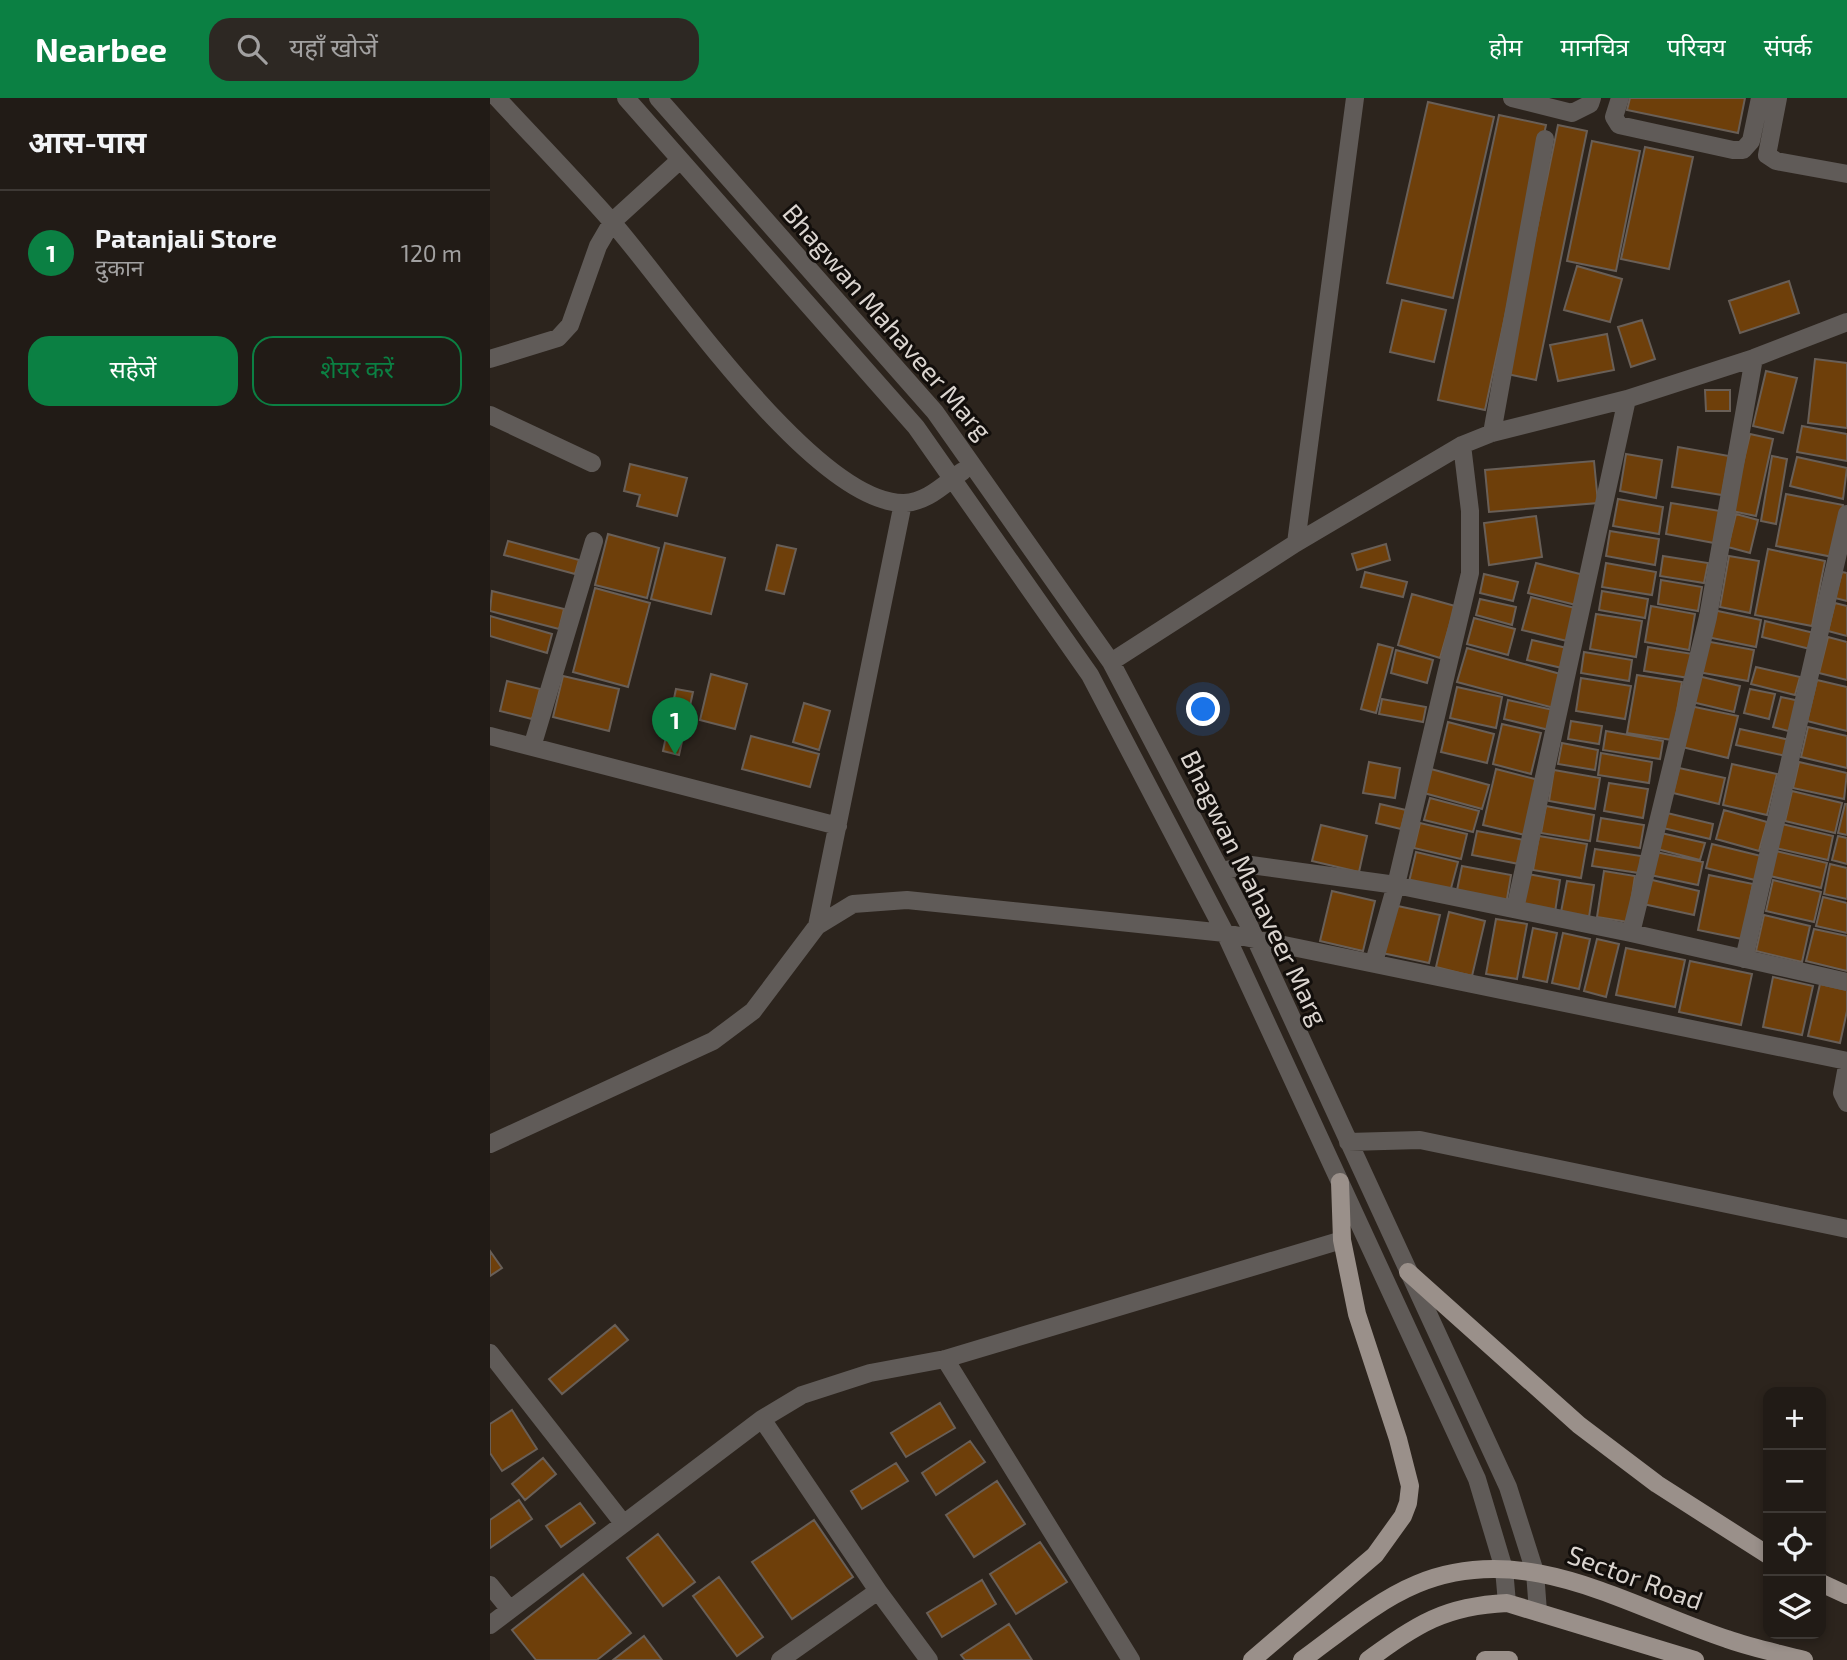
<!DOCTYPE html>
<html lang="hi">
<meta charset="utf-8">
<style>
body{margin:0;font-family:"Exo 2","Noto Sans Devanagari",sans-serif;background:#2d2823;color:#f1f3f6}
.controls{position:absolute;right:21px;bottom:21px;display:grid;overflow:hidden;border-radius:14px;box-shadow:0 4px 10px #0003}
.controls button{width:63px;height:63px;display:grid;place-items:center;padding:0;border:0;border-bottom:2px solid #3e3935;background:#211b16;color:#f1f3f6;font:35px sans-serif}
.you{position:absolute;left:714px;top:612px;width:24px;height:24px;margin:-18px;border:5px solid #fff;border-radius:50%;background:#1a73e8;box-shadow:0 0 0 10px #1a73e833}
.badge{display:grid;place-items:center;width:46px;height:46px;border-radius:50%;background:#0b8043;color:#fff;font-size:23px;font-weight:700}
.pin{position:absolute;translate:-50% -58px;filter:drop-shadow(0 2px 4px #0008)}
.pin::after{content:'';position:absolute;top:37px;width:24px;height:21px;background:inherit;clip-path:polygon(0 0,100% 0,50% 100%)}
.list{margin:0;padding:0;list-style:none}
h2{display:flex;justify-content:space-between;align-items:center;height:91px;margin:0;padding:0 28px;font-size:30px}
h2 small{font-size:23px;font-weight:400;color:#a2a1a1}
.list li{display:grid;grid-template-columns:46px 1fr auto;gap:21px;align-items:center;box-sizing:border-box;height:126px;padding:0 28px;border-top:2px solid #3e3935}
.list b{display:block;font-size:26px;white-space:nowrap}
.list p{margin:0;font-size:23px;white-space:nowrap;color:#a2a1a1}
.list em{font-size:23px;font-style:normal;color:#a2a1a1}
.actions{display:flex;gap:14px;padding:21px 28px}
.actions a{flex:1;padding:16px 0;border:2px solid #0b8043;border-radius:21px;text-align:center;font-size:24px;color:#0b8043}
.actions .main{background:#0b8043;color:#fff}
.icon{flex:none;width:38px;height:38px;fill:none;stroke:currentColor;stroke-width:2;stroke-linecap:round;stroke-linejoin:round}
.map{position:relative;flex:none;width:1357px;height:1562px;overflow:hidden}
header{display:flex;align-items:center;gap:42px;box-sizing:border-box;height:98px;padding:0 35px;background:#0b8043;color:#fff}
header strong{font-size:33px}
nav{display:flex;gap:38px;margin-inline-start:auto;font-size:24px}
.search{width:490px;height:63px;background:#2d2823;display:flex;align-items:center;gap:18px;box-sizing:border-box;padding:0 24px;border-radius:21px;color:#a2a1a1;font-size:26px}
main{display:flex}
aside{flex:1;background:#211b16}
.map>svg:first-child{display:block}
.building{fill:#6e3f0a;stroke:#695f57;stroke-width:2}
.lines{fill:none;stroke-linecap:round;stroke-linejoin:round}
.minor{stroke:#605b58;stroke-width:18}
.major{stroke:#9a908a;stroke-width:18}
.labels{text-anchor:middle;stroke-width:6;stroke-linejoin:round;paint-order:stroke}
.street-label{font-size:26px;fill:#dbd5d0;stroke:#120e0b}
</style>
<header>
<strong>Nearbee</strong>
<div class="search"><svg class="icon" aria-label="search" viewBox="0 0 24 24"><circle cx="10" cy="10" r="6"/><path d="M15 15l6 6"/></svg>यहाँ खोजें</div>
<nav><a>होम</a><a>मानचित्र</a><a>परिचय</a><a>संपर्क</a></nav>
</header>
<main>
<aside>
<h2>आस-पास<small></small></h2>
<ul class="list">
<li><span class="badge">1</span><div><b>Patanjali Store</b><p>दुकान</p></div><em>120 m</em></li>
</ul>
<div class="actions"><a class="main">सहेजें</a><a>शेयर करें</a></div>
</aside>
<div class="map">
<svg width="1357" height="1562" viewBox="0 0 1357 1562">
<rect width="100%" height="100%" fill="#2c241d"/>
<path class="building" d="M1140 0H1255L1248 35 1137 12Z
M938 4 1004 19 963 200 897 185Z
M1009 17 1056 27 995 312 948 302Z
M1068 27 1097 33 1046 282 1017 276Z
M1102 43 1150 53 1126 173 1077 163Z
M1155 49 1203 59 1179 171 1131 161Z
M1087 168 1132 181 1120 224 1074 212Z
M1299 183 1309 215 1250 235 1239 203Z
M912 202 956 212 944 264 900 254Z
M1152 222 1165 261 1141 269 1128 229Z
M1117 236 1124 272 1068 283 1060 247Z
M1325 261 1357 265V330L1318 325Z
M1276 273 1307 280 1293 335 1263 328Z
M1215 292H1240V313H1216Z
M1312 328 1357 336V363L1307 354Z
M1260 336 1283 341 1266 418 1242 413Z
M1188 349 1239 358 1232 397 1182 389Z
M1136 356 1172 362 1166 400 1130 393Z
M1282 358 1297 361 1286 426 1271 423Z
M1307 359 1357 370 1353 401 1300 388Z
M1104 363 1108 405 999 414 995 372Z
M140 366 197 380 187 418 147 408 150 397 134 393Z
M1296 396 1353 407 1343 459 1286 448Z
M1128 401 1173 409 1169 436 1123 428Z
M1181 405 1230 413 1224 445 1176 436Z
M1246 416 1268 422 1260 455 1238 449Z
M1046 418 1052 459 999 467 994 425Z
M1120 433 1169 441 1165 467 1116 458Z
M118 436 169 450 157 500 105 487Z
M18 443 89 462 85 476 14 457Z
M175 445 235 460 221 516 161 501Z
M896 446 900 462 867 472 862 456Z
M287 447 306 451 294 496 276 492Z
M1278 451 1335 463 1322 528 1265 517Z
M1173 458 1218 465 1214 485 1170 478Z
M1239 458 1269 463 1260 515 1230 509Z
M1046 465 1094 477 1086 507 1038 495Z
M1116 465 1166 474 1162 497 1112 489Z
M875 474 917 484 913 499 871 489Z
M1352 474 1357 475V503L1345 500Z
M994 476 1028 484 1023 503 990 495Z
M1171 482 1212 489 1208 513 1168 506Z
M105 490 160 505 138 589 83 574Z
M2 493 74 511 69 531 0 513Z
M1112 493 1158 501 1155 520 1109 512Z
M922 496 965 508 950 560 908 547Z
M1041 499 1085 510 1077 543 1032 532Z
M990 501 1026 509 1022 527 986 517Z
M1345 505 1357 508V538L1338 533Z
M1161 508 1205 516 1199 552 1155 544Z
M1223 512 1271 522 1266 549 1217 539Z
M1106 516 1152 523 1146 559 1100 551Z
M0 518 62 536 57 555 0 538Z
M984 520 1025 531 1018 557 977 546Z
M1275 523 1324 535 1320 551 1272 539Z
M1338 539 1357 544V582L1329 575Z
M1042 542 1077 550 1072 570 1037 562Z
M1215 543 1264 552 1258 583 1208 574Z
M888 546 903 550 886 615 871 611Z
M1158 549 1203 556 1199 580 1154 573Z
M977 550 1074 577 1064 610 967 584Z
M906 552 943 562 937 585 901 575Z
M1094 554 1142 562 1139 583 1091 575Z
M1266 569 1310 579 1305 597 1261 586Z
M221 576 257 586 245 631 210 622Z
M1147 577 1192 584 1182 642 1137 635Z
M73 578 129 591 119 633 63 619Z
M1208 578 1250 588 1244 614 1202 604Z
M1091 580 1141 588 1135 621 1086 613Z
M1327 582 1357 589V633L1317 623Z
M17 583 50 591 42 621 10 613Z
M967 589 1012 599 1006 630 960 620Z
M186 591 203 594 189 657 173 653Z
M1260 591 1285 596 1279 621 1254 615Z
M1291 599 1310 603 1302 634 1283 629Z
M892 601 936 609 933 624 889 616Z
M1018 602 1063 612 1059 632 1014 621Z
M314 605 340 613 329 652 303 644Z
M1200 608 1248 618 1238 660 1192 649Z
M1081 623 1112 628 1109 646 1078 641Z
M958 624 1004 636 997 665 951 654Z
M1012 626 1051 635 1041 676 1003 666Z
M1318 629 1357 638V670L1311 659Z
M1250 631 1300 642 1296 658 1246 647Z
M1116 633 1173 643 1170 661 1113 652Z
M261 638 329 656 320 689 252 671Z
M1072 645 1108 652 1105 672 1068 666Z
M1111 655 1162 664 1159 685 1108 677Z
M879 664 910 670 905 700 873 695Z
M1309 664 1357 675 1354 701 1303 690Z
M1242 666 1287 676 1277 717 1233 707Z
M1189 670 1235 680 1229 706 1183 695Z
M941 671 999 687 992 711 934 695Z
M1006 671 1049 682 1035 737 993 727Z
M1064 672 1110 680 1105 711 1059 703Z
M1119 685 1158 691 1153 720 1114 713Z
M1302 693 1352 705 1345 735 1295 723Z
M940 700 989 713 983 734 934 722Z
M890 706 916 712 911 731 886 725Z
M1355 706H1357V737L1348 735Z
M1056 708 1104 717 1100 743 1051 735Z
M1234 712 1277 724 1269 753 1226 741Z
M1177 715 1223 726 1220 741 1173 730Z
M1111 720 1154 727 1150 750 1107 743Z
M930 725 977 736 971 761 924 750Z
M1292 726 1343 738 1338 762 1286 750Z
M831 727 877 738 869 774 822 763Z
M987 733 1034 742 1029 766 982 757Z
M1171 735 1215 745 1210 762 1167 751Z
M1049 738 1097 746 1091 780 1043 772Z
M1348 738 1357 740V766L1342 762Z
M1222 746 1271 758 1265 782 1216 770Z
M1105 751 1151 758 1149 775 1102 768Z
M1286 753 1337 765 1331 790 1280 778Z
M926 754 968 764 960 794 919 784Z
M1166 754 1213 764 1208 787 1160 777Z
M1340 766 1357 770V801L1334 796Z
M972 768 1021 777 1016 807 966 797Z
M1114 773 1145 778 1138 824 1107 819Z
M1038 776 1070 782 1065 814 1033 809Z
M1219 777 1263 786 1252 841 1208 832Z
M1158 781 1209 793 1204 817 1153 806Z
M1283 782 1331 794 1324 824 1276 813Z
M1077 783 1104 787 1099 819 1071 814Z
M842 793 885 803 873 853 830 843Z
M1333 799 1357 805V835L1326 828Z
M903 807 950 817 939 865 892 855Z
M959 814 995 823 982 878 946 869Z
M1274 817 1320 828 1312 864 1266 853Z
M1006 821 1037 826 1027 881 996 876Z
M1043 830 1067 835 1057 884 1033 879Z
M1324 831 1357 838V873L1316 863Z
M1073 835 1100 841 1089 891 1062 885Z
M1107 841 1129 846 1116 899 1094 893Z
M1136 850 1195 862 1185 909 1126 897Z
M1200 863 1262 876 1251 927 1189 914Z
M1283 879 1323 888 1312 937 1273 929Z
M1330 886 1357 892V913L1350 945 1318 938Z
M0 1153 12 1170 0 1178Z
M125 1227 138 1242 72 1296 59 1281Z
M450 1305 465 1330 416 1359 401 1335Z
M22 1312 47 1351 12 1373 0 1355V1326Z
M480 1343 495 1364 446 1397 432 1375Z
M53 1360 66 1376 35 1402 22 1386Z
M406 1365 418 1383 372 1411 361 1393Z
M507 1383 535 1426 484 1459 456 1417Z
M29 1402 42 1421 0 1450V1422Z
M90 1405 105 1425 71 1449 56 1428Z
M324 1422 363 1479 302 1521 262 1464Z
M168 1436 205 1484 173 1508 137 1460Z
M550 1444 577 1484 526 1516 500 1476Z
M93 1476 141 1535 107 1562H46L22 1532Z
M229 1479 273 1539 247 1558 203 1498Z
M492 1482 506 1506 452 1539 437 1515Z
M519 1526 542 1562H475L471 1557Z
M154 1538 172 1562H123Z"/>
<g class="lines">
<path class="minor" d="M7 0C45 41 85 82 122 124 180 190 325 406 414 405 438 404 454 386 473 373
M136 0 426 329 600 577 735 835 987 1381 1014 1471 1017 1505
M168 0 445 314 621 564 758 825 1018 1389 1045 1474 1048 1514
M1022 0 1082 15 1100 6 1102 0
M1130 0 1124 19 1129 27 1243 52H1253L1261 43 1270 0
M1288 0 1277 57 1286 63 1357 76
M0 261 68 240 80 227 108 148 122 124 190 62
M0 317 102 365
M1002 335 1055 41
M806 445 865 0
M621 564 806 445 972 347 1002 335 1137 301 1264 260 1357 224
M0 638 348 728
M42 649 104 443
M731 773 761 767 906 787 1141 835 1357 884
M1025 811 1137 301
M327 828 413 405
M1141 835 1218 519 1264 260
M1254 861 1357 416
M884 864 906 787 980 475V413L972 347
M1357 968 1352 995 1357 1005
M858 1044 930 1042 1357 1131
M0 1046 223 943 263 913 327 828 363 806 417 802 735 835 1357 963
M0 1255 133 1425
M455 1261 641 1562
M272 1321 388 1493 439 1562
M0 1487 20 1512
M0 1527 272 1321 312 1297 380 1275 455 1261 852 1142
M290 1562 388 1493"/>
<path class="major" d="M918 1174 1089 1327 1167 1386 1278 1457
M1331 1485 1357 1497
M762 1562 885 1457 913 1418 918 1405 920 1388 908 1341 867 1216 852 1142 850 1084
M812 1562C848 1536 886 1503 927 1486 1035 1441 1137 1508 1237 1541 1262 1550 1288 1555 1314 1562
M878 1562C928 1526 954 1508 1017 1505L1205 1562
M995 1562H1019"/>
</g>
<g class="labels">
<g class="street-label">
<text transform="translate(397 224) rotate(49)" y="9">Bhagwan Mahaveer Marg</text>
<text transform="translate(764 790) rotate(64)" y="9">Bhagwan Mahaveer Marg</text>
<text transform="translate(1145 1480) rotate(20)" y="9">Sector Road</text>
</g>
</g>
</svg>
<div class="controls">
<button>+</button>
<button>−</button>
<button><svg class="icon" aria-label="locate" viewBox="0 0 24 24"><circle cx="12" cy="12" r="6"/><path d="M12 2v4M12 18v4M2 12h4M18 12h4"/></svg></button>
<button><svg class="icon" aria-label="layers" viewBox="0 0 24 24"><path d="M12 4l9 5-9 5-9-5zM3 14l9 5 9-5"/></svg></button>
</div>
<div class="you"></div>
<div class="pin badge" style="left:185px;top:657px">1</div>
</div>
</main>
